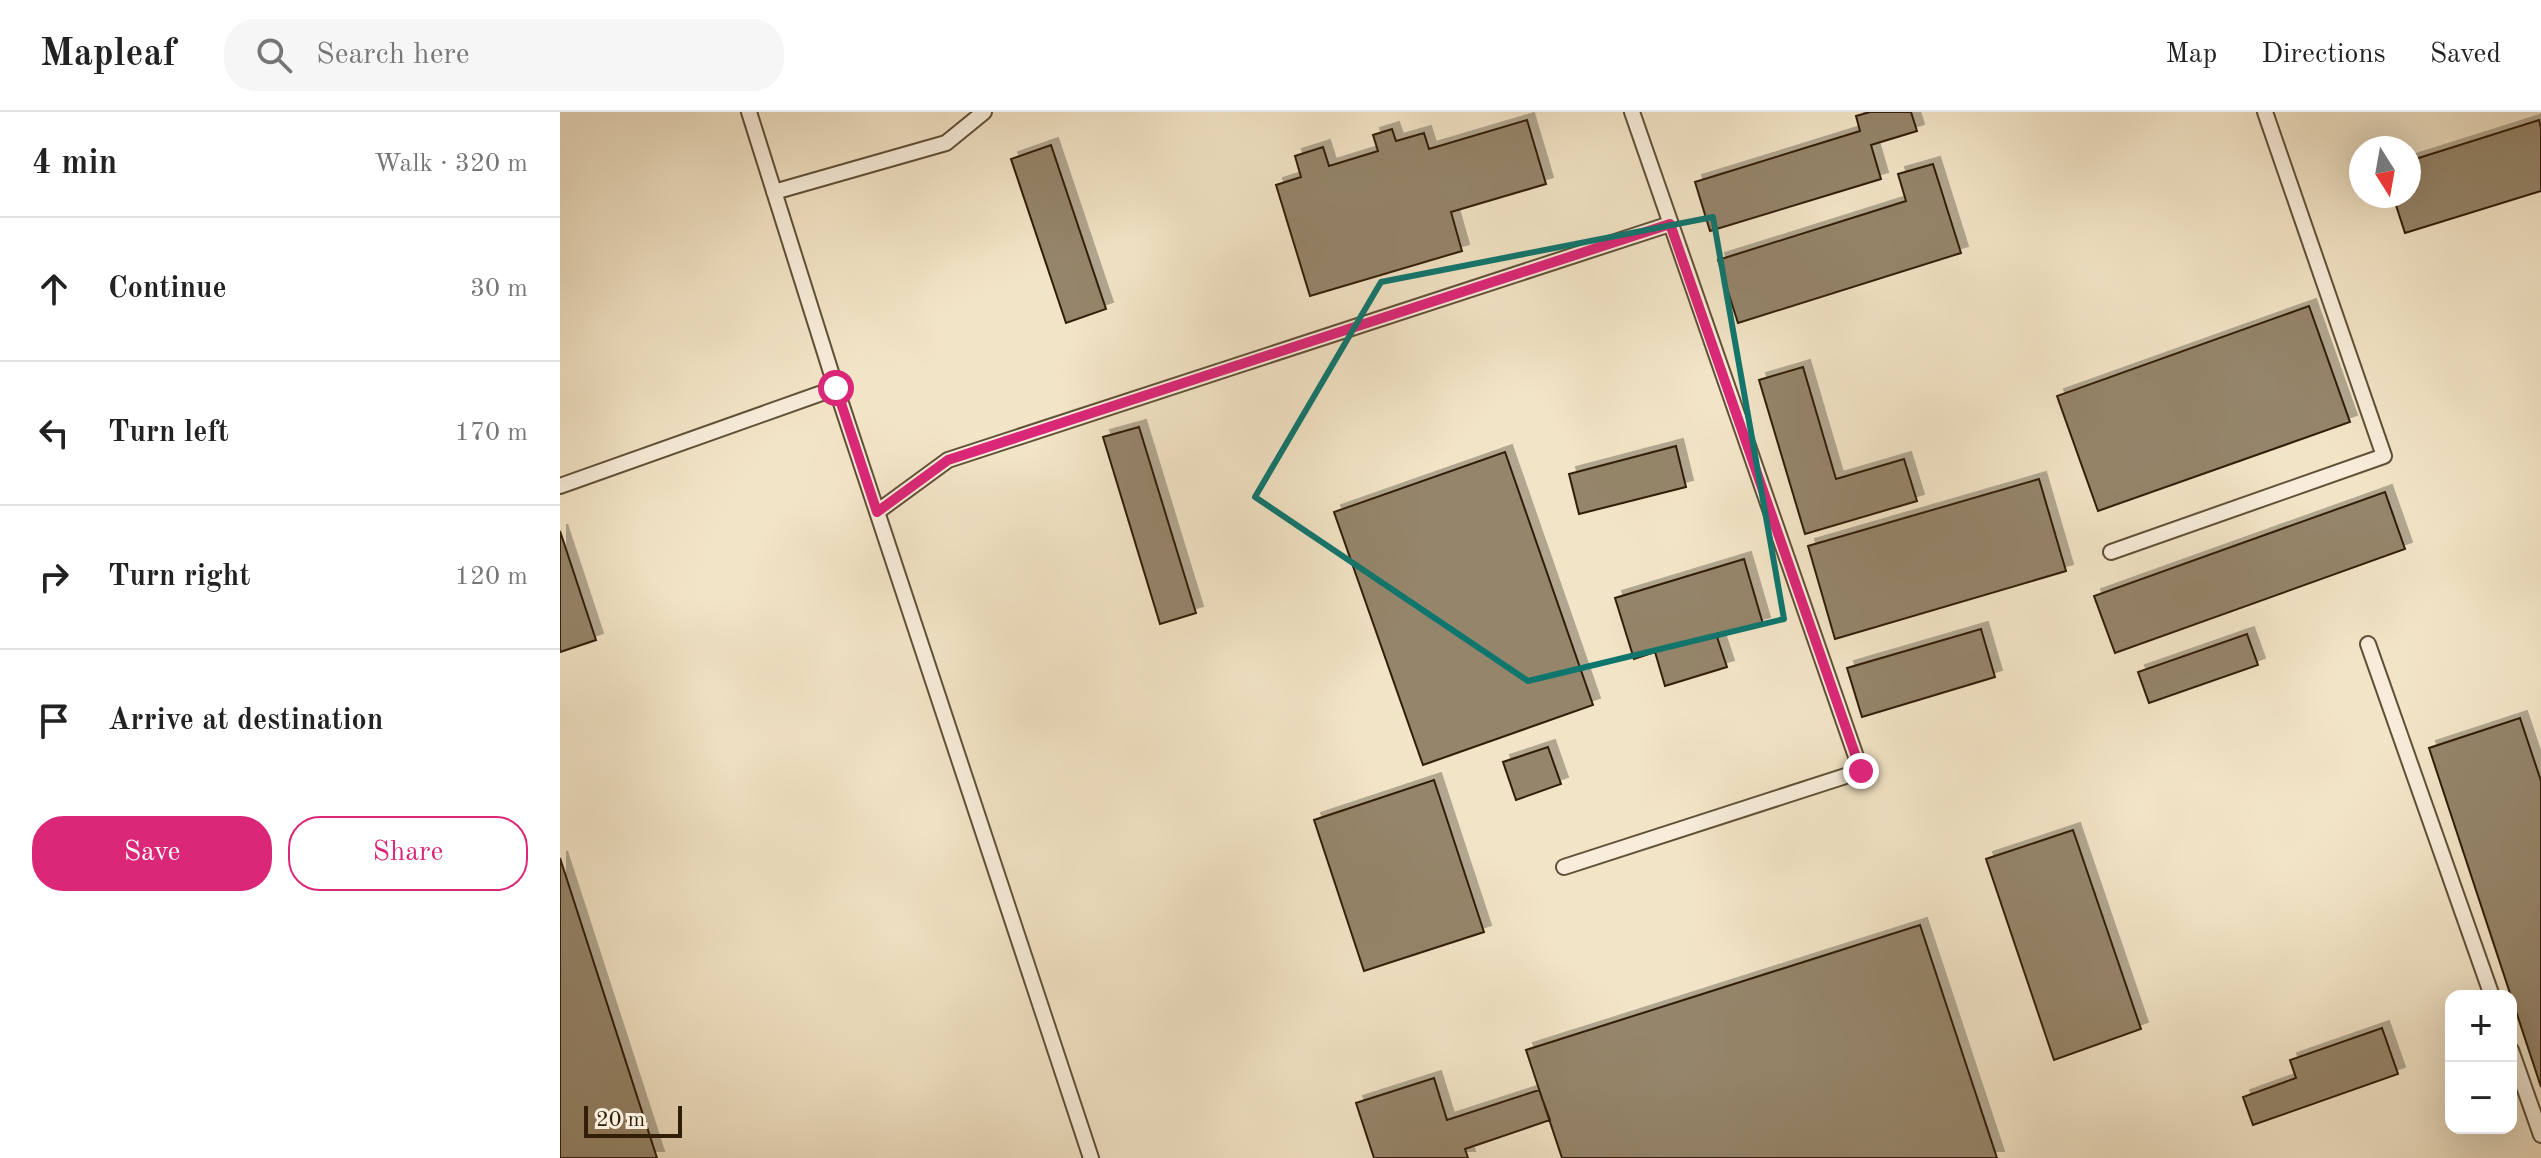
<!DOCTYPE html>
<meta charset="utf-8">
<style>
body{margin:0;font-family:"Old Standard TT",serif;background:#f6f6f6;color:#222}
.controls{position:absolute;right:24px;bottom:24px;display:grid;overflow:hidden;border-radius:16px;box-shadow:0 8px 32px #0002}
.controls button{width:72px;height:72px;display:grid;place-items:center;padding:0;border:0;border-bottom:2px solid #e0e0e0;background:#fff;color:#222;font:40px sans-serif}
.compass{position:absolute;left:1789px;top:24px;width:72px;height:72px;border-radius:50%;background:#fff;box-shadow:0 8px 32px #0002;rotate:169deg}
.scale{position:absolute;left:24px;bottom:20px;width:98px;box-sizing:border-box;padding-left:8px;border:4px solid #311e07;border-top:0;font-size:22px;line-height:28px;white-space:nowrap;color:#311e07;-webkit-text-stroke:6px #f7edda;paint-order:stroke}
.stop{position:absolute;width:24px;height:24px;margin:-18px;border:6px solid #db2777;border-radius:50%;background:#fff}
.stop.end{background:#db2777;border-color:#fff;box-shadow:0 2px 8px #0008}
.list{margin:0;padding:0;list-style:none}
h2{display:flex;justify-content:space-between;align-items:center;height:104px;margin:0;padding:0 32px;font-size:34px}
h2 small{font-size:26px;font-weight:400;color:#767676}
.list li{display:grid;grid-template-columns:52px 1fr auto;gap:24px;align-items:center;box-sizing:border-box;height:144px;padding:0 32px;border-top:2px solid #e0e0e0}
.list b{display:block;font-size:30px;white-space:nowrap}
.list em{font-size:26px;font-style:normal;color:#767676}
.actions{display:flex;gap:16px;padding:24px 32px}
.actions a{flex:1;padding:18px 0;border:2px solid #db2777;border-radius:32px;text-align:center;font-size:28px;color:#db2777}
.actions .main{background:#db2777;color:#fff}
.icon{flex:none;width:44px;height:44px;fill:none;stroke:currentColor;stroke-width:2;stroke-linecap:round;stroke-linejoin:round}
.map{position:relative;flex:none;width:1981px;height:1046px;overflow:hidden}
header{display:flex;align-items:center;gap:48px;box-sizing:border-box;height:112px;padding:0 40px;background:#fff;border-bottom:2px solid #e0e0e0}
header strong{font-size:38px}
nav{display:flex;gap:44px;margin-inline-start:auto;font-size:28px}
.search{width:560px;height:72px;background:#f6f6f6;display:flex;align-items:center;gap:20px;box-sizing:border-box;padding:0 28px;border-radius:32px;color:#767676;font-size:30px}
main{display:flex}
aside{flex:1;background:#fff}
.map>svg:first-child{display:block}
.building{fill:#95856a;stroke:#311e07;stroke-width:2;filter:url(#shadow)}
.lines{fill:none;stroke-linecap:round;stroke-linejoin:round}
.lane-casing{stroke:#615037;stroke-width:18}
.lane{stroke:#f7edda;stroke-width:14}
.route{stroke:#db2777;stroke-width:10}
.marked{fill:none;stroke:#0f766e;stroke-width:6;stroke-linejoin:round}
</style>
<header>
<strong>Mapleaf</strong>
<div class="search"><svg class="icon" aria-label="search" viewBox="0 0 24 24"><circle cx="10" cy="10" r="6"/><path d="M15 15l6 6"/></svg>Search here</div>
<nav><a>Map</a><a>Directions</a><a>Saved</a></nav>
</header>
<main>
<aside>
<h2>4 min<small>Walk · 320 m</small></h2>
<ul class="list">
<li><svg class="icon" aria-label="ahead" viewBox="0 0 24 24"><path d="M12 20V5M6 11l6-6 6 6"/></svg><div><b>Continue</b></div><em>30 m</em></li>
<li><svg class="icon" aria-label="left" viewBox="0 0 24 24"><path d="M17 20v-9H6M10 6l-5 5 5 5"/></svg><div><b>Turn left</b></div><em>170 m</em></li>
<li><svg class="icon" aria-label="right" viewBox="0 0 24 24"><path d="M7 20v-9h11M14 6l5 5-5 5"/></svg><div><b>Turn right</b></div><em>120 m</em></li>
<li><svg class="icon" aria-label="arrive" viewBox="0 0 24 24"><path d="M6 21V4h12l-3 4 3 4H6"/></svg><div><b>Arrive at destination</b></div></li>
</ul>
<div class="actions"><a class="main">Save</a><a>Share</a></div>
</aside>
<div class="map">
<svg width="1981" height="1046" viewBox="0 0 1981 1046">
<defs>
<filter id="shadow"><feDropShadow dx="7" dy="-7" stdDeviation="0" flood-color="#0004"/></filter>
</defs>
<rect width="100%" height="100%" fill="#f2e4c6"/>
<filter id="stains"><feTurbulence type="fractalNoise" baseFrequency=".0025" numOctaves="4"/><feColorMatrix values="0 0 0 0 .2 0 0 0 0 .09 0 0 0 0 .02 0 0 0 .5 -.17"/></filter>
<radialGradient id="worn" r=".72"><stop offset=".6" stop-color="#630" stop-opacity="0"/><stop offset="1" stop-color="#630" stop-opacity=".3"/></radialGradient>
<path class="building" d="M1310 0H1351L1357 19 1311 33 1321 67 1150 119 1135 70 1300 19 1296 4Z
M967 8 986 72 891 100 902 139 750 184 716 73 741 65 735 44 763 35 769 54 818 39 813 23 832 17 836 29 864 21 869 37Z
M1979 8 1981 16V79L1845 121 1833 84H1849V49Z
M491 33 546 197 506 211 451 47Z
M1373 52 1401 141 1178 211 1158 148 1346 89 1338 62Z
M1749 194 1790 310 1538 399 1497 284Z
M1243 255 1276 367 1344 347 1357 389 1245 422 1199 268Z
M579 315 636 501 600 512 543 325Z
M1116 334 1126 375 1019 402 1009 362Z
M945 340 1033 593 863 653 774 400Z
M1479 367 1506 459 1275 527 1248 434Z
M1825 380 1845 437 1555 541 1534 484Z
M0 419 36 528 0 540Z
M1184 447 1203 512 1157 525 1167 555 1105 574 1095 540 1074 547 1055 486Z
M1421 517 1435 565 1302 605 1287 556Z
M1687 522 1698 553 1589 591 1578 560Z
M1960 606 1981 669V975L1869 636Z
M988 635 1001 672 956 688 943 650Z
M874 668 924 820 804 859 754 708Z
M1513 718 1581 917 1494 948 1426 747Z
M0 746 97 1046H0Z
M1360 813 1437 1046H1002L966 938Z
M1822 916 1838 962 1693 1013 1683 985 1736 966 1730 948Z
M874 966 887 1008 979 978 990 1008 905 1037 908 1046H814L796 991Z"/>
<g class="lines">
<g class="lane-casing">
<path id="lane" d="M189 0 276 276 531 1046
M214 80 386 31 424 0
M0 374 276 276
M317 400 388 348 1110 112
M1551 440 1824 344 1705 0
M1808 532 1932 884
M1004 755 1301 659 1072 0
M1951 938 1981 1023"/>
</g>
<use href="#lane" class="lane"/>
</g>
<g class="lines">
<path class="route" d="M276 276 317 400 388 348 1110 112 1301 659"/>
</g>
<path class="marked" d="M1153 105 1224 507 968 569 695 385 821 170Z"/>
<rect width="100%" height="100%" filter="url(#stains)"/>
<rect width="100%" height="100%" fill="url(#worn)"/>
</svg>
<div class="controls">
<button>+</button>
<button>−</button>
</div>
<svg class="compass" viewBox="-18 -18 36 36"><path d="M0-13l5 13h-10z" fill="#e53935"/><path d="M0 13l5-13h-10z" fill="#767676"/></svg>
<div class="scale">20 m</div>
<div class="stop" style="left:276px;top:276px"></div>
<div class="stop end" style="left:1301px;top:659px"></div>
</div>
</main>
